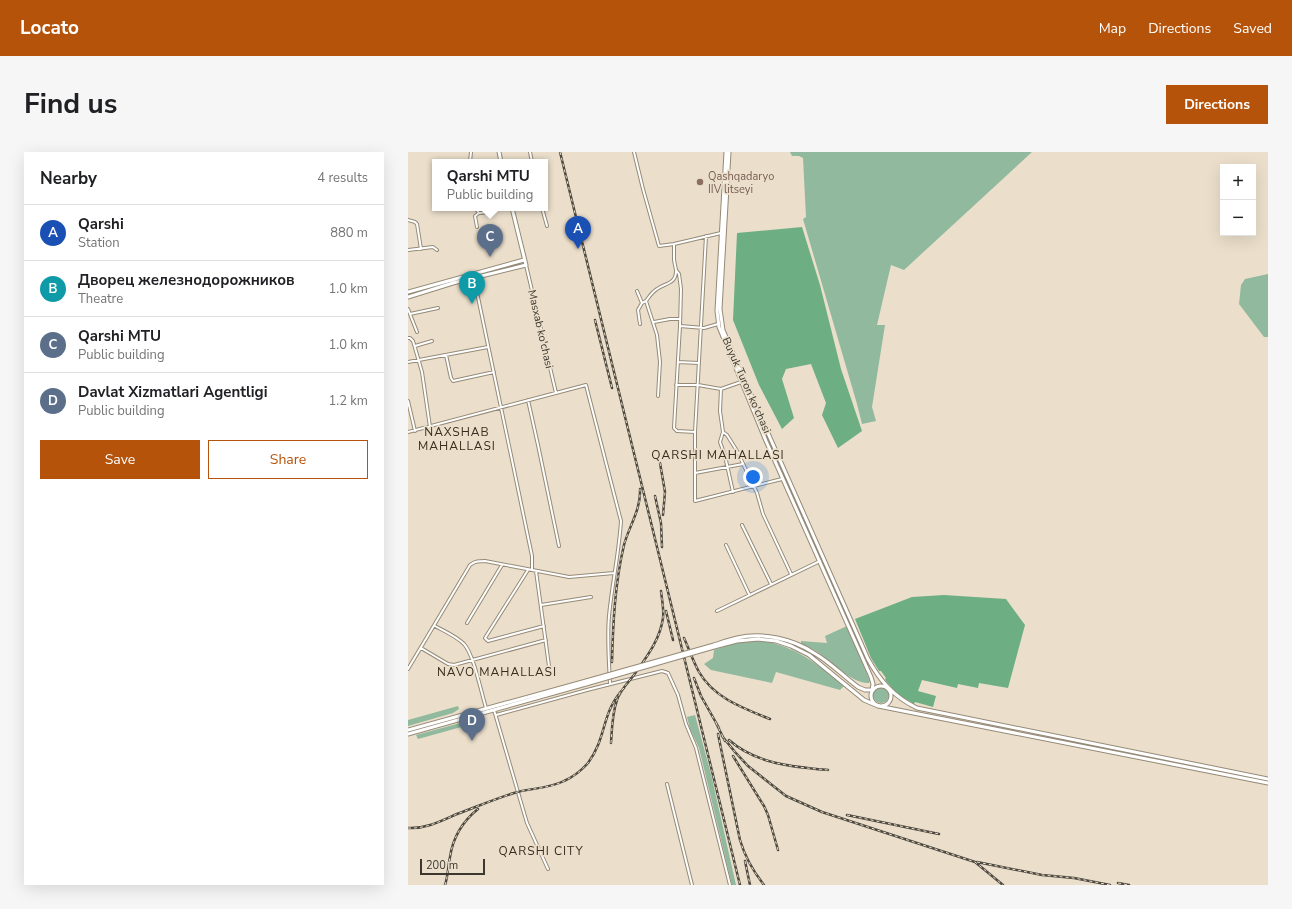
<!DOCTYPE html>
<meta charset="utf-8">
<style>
body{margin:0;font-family:"Nunito Sans",sans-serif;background:#f6f6f6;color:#202124}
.controls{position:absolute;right:12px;top:12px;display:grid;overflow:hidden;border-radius:0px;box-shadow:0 4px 16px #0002}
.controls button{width:36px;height:36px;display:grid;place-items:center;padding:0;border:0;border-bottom:1px solid #e0e0e0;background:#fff;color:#202124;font:20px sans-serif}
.scale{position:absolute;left:12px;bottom:10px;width:65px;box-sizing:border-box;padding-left:4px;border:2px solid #3c3830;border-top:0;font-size:11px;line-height:14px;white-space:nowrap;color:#3c3830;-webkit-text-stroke:3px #ebdfcb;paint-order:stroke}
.you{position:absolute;left:345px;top:325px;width:14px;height:14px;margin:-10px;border:3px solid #fff;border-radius:50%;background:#1a73e8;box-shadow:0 0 0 6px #1a73e833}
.badge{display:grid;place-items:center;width:26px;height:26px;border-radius:50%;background:#b45309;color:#fff;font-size:13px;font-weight:700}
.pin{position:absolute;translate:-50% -33px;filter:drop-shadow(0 1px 2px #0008)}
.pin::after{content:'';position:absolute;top:21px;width:14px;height:12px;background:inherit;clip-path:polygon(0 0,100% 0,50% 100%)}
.popup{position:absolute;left:24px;top:7px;width:116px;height:52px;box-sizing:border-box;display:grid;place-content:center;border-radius:0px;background:#fff;filter:drop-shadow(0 1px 3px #0005);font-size:13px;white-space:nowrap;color:#757577}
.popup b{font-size:15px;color:#202124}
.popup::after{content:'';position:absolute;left:50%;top:100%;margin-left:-8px;border:8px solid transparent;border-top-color:#fff}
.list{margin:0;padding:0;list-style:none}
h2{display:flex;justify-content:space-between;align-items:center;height:52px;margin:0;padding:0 16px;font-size:17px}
h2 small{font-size:13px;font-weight:400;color:#757577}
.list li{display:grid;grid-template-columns:26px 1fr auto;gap:12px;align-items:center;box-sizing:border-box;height:56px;padding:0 16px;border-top:1px solid #e0e0e0}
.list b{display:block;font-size:15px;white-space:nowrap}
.list p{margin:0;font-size:13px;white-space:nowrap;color:#757577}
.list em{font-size:13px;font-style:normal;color:#757577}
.actions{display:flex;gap:8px;padding:12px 16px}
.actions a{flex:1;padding:9px 0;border:1px solid #b45309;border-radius:0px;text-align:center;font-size:14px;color:#b45309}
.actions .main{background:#b45309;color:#fff}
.map{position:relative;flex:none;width:860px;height:733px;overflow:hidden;border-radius:0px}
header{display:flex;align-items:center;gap:24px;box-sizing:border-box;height:56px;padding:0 20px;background:#b45309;color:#fff}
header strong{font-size:19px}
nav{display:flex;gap:22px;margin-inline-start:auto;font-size:14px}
.intro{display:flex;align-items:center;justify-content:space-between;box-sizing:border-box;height:96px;padding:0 24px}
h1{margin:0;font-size:28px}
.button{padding:10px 18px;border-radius:0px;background:#b45309;color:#fff;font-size:14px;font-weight:700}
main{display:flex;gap:24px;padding:0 24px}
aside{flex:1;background:#fff;border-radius:0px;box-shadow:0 4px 16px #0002}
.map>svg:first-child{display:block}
.green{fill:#91b99d}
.forest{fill:#6dae83}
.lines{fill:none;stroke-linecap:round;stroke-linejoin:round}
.minor-casing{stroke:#958a77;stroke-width:4}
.major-casing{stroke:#958a77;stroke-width:5}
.minor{stroke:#fff;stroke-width:2}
.major{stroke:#fff;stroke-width:3}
.rail-casing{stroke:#4e4940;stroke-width:2.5}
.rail{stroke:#ebdfcb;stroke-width:1;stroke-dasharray:3;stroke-linecap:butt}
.major-bridge-casing{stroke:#958a77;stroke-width:5;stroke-linecap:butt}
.major-bridge{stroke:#fff;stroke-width:3}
.education-dot{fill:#8d6e63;stroke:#ebdfcb;stroke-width:1.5}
.labels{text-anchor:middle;stroke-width:3.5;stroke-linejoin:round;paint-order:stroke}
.education-label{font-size:11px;fill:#785e54;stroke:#ebdfcb;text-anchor:start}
.street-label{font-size:11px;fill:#3c3830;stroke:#ebdfcb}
.neighbourhood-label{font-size:12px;letter-spacing:1px;fill:#372e1e;stroke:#ebdfcb}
</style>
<header>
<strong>Locato</strong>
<nav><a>Map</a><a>Directions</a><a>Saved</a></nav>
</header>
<div class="intro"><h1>Find us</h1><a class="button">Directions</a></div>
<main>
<aside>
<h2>Nearby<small>4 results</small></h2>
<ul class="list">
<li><span class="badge" style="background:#1a4fb4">A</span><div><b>Qarshi</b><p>Station</p></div><em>880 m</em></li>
<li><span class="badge" style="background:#0f9aa8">B</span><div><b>Дворец железнодорожников</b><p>Theatre</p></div><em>1.0 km</em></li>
<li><span class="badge" style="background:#5c6f8a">C</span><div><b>Qarshi MTU</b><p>Public building</p></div><em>1.0 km</em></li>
<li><span class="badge" style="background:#5c6f8a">D</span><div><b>Davlat Xizmatlari Agentligi</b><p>Public building</p></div><em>1.2 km</em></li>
</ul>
<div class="actions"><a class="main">Save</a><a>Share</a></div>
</aside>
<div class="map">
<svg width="860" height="733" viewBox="0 0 860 733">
<rect width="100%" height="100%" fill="#ebdfcb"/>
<path class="green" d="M373 0H624L496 118 483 113 469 173H477L464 255 468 269 454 272 449 252 395 67 398 65 395 6 391 4H384L382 0Z
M860 122V185H856L831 152 833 133 837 127Z
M439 474 462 529 461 531C443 532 423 508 408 499 403 497 398 494 393 492V489L419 491 417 484Z
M351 488C388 494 408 511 436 534L432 538 368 520 364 531 303 518 296 512 305 506 306 498 333 489Z
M465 543a8 8 0 1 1 16 0a8 8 0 1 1-16 0Z
M50 554 51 557 45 561 0 574V568Z
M287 563 303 622 328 733H324L291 596 282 577 279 565Z
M56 570 57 574 10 587 8 583Z"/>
<path class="forest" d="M394 75 412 133 433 217 454 279 430 296 414 263 418 251 403 212 378 217 374 227 386 266 374 277 351 233 325 168 329 81Z
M536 443 598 447 617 473 600 536 571 531 570 536 550 532 549 536 514 528 510 539 528 544 525 555 507 550 506 552 489 542 478 529 477 527 478 526 473 519H471L463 506 447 467 504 445Z"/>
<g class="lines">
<g class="minor-casing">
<path id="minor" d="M122 0 124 10
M226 0 235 37 251 94 266 92 313 81
M62 10 63 0
M67 56 71 61C75 61 82 60 85 56
M134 56 139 74
M0 68 7 70 9 72 13 97
M69 75 67 64 71 61
M298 84 287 280V349L374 327
M266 92V108L268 118 271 122 273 137 272 174 266 276 269 279 287 280
M0 98 25 95 29 98
M118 113 148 241
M66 126 124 404V418
M229 139 234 151 238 149 249 183 252 210 250 244
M238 149C241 145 244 140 249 137 257 131 268 132 268 119
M0 157 9 180
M2 162 30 156
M246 170 262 167H272
M232 172 230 158 234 151
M272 174 296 176 310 172
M0 186H2L5 189 14 220 22 275
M7 194 24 189
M38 203 43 226 45 229 86 220
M0 210 80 195
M270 210 291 211
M268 233H290L313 237 333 230
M313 237 312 259 315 280 312 290 317 304 325 340
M120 248 130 293 151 394
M0 249 7 279
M0 280 178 233 213 369C211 401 204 432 201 464 199 486 201 509 202 532
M315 280 319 283 329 299 349 341 355 362 383 422
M287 321 335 312
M334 373 363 432
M318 393 341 442
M120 418 77 486 80 489 136 474
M128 419 141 514
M133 453 183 445
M309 459 412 409
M59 471 94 413
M27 474C36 479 48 484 56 492 66 503 73 540 78 556
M13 496 40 512 46 513 138 488
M0 517 62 413C67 409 71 409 77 409L161 425 206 421
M86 558 119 671 140 717
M88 563 179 538 254 519 260 521 270 543 278 572 288 596 322 733
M259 632 284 733"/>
</g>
<g class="major-casing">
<path id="major" d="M91 0 93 10
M321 0 312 157 315 178 336 227 460 507C472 529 486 545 509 556L860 627
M0 140 116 108
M0 145 45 131 118 113 104 56
M306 493C314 490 321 488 329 486 355 480 385 487 406 501 422 510 435 524 450 535L457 538H464L465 532 463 525 358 289 311 175 309 159 318 0
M306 495 329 489 350 487 368 489 383 494 401 503 456 548 470 554 860 631
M463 544a10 10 0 1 1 20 0a10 10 0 1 1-20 0Z
M0 578 178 529
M0 582 178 532"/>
</g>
<use href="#minor" class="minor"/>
<use href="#major" class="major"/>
<g class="rail-casing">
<path id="rail" d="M152 0 332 733
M187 168 204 236
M252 311 257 340 255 363
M247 344 253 371 254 395
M258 459 265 488
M276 486C281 497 285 509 291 520 306 546 335 556 362 567
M204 510C205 471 207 431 216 393 221 374 233 358 232 337
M286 526 293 544 311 576
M308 571 317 589
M310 582 332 688C337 705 345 719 356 733
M314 584 327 600 340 614 378 644 414 660 567 710 595 733
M321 588C348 612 386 615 420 618
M203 591C204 577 204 562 209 548 212 538 220 531 226 523 238 506 252 488 255 466 256 457 254 448 253 439
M325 604 356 654 360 663 370 698
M439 663 531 682
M0 676C18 677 33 669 49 662 68 655 87 647 106 641 122 636 140 637 156 629 165 625 173 619 180 611 199 586 193 560 216 536
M337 709 342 733
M569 710 634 723 666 726 702 733
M710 731 721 733
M37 733C40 724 40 714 42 705 45 685 55 669 70 657"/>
</g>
<use href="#rail" class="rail"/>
<g class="major-bridge-casing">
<path id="major-bridge" d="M178 529 306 493
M178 532 306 495"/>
</g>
<use href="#major-bridge" class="major-bridge"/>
</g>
<circle class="education-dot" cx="292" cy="30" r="4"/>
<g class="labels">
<g class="education-label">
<text x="300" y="28">Qashqadaryo<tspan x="300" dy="13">IIV litseyi</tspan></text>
</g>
<g class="street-label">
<text transform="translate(133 177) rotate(77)" y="4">Masxab ko'chasi</text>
<text transform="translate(339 233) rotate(66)" y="4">Buyuk Turon ko'chasi</text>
</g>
<g class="neighbourhood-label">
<text x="49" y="284">NAXSHAB<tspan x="49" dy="14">MAHALLASI</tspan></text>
<text x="310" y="307">QARSHI MAHALLASI</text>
<text x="89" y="524">NAVO MAHALLASI</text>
<text x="133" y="703">QARSHI CITY</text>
</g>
</g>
</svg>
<div class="controls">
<button>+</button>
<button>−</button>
</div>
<div class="scale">200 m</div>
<div class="you"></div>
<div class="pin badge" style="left:170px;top:97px;background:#1a4fb4">A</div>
<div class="pin badge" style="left:64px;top:152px;background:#0f9aa8">B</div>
<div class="pin badge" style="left:82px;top:105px;background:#5c6f8a">C</div>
<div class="popup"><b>Qarshi MTU</b>Public building</div>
<div class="pin badge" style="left:64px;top:589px;background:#5c6f8a">D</div>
</div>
</main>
